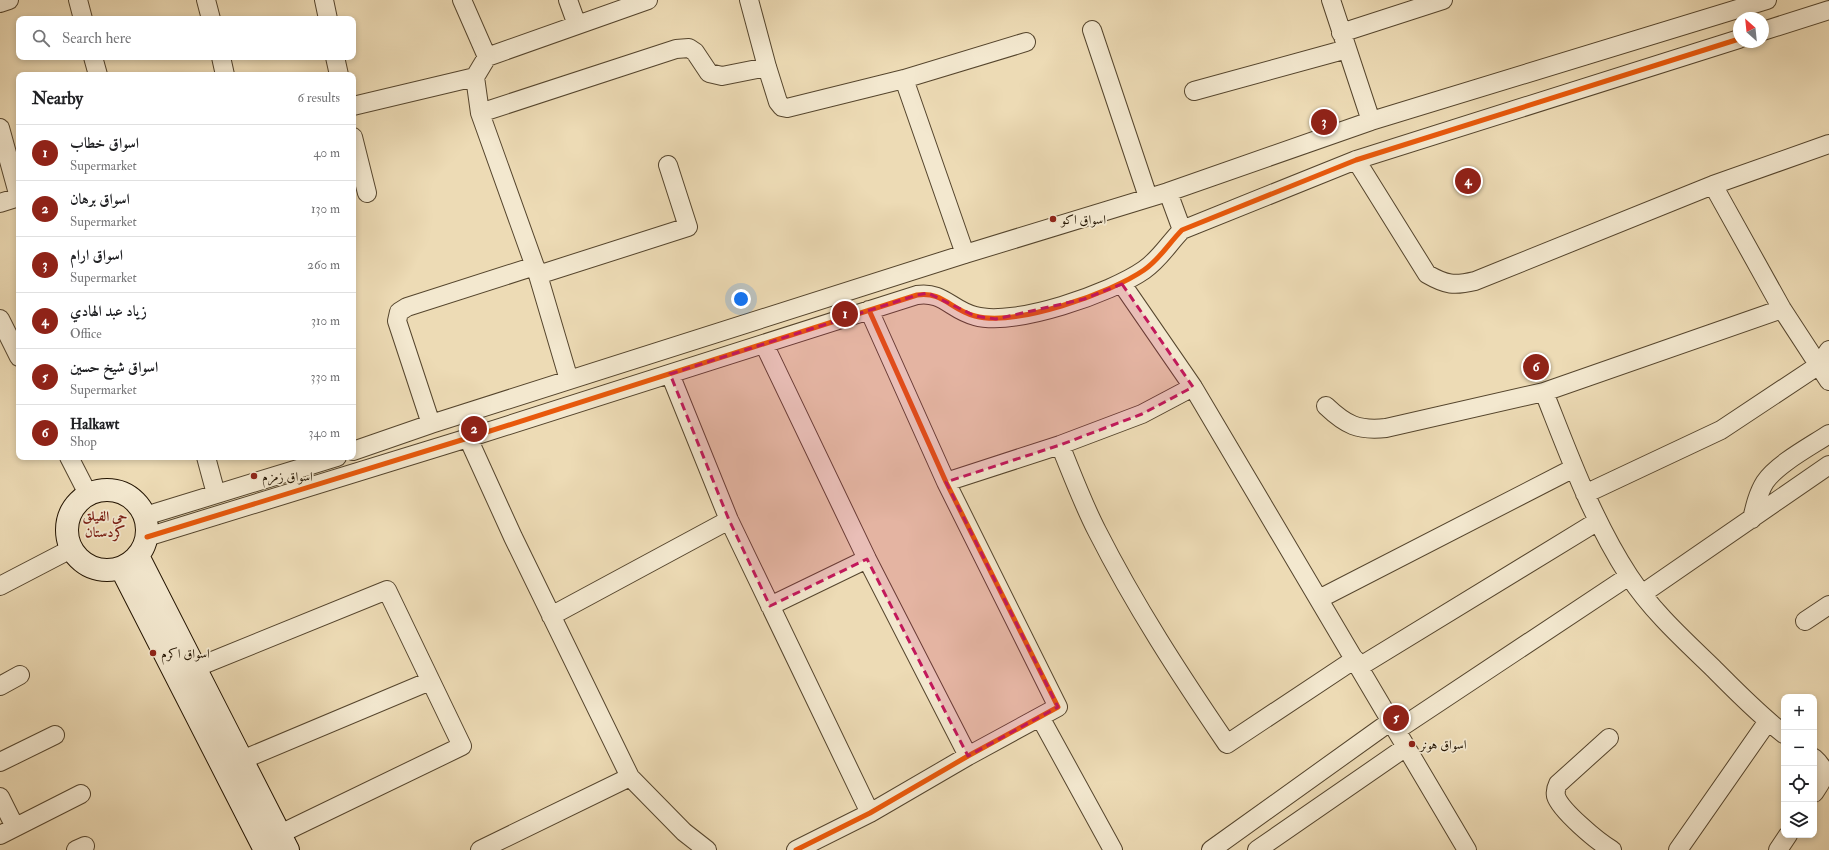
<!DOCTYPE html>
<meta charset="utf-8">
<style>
body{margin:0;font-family:"IM FELL Double Pica",Amiri,serif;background:#f6f6f6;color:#202124}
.controls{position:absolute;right:12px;bottom:12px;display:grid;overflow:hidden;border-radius:8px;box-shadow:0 2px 6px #0003}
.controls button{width:36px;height:36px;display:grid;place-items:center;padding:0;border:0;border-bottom:1px solid #e0e0e0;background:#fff;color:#202124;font:20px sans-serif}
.compass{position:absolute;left:1733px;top:12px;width:36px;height:36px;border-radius:50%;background:#fff;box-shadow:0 2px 6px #0003;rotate:333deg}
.you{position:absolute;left:741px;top:299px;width:14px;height:14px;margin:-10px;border:3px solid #fff;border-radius:50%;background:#1a73e8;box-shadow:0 0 0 6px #1a73e833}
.badge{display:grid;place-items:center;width:26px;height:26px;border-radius:50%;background:#8f2418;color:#fff;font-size:13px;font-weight:700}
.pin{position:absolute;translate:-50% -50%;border:2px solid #fff;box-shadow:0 1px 4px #0006}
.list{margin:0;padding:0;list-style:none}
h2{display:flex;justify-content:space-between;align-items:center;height:52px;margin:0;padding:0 16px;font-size:17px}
h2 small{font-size:13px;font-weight:400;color:#757577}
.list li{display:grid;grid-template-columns:26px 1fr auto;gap:12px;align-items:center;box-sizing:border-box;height:56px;padding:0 16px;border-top:1px solid #e0e0e0}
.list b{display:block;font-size:15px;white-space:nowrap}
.list p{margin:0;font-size:13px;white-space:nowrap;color:#757577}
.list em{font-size:13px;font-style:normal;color:#757577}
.icon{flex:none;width:22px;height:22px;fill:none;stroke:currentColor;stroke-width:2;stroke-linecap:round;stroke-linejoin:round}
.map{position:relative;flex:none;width:1829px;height:850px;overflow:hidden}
.search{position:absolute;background:#fff;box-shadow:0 2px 6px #0003;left:16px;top:16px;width:340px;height:44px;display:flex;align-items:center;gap:10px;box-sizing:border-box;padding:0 14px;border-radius:8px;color:#757577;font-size:15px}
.panel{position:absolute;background:#fff;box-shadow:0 2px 6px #0003;left:16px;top:72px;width:340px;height:388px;border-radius:8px}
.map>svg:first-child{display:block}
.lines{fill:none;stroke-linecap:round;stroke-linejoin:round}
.street-casing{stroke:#55452d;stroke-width:20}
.secondary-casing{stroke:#221300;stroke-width:24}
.street{stroke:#f3e8cf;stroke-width:18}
.secondary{stroke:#f3e8cf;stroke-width:22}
.cycleway-casing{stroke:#f3e8cf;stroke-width:8}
.cycleway{stroke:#e8590c;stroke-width:5}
.marked{fill:#c2185b;fill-opacity:0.2;stroke:#c2185b;stroke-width:3;stroke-dasharray:8 5;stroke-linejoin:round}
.poi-dot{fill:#8f2418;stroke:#f3e8cf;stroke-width:1.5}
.labels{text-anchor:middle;stroke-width:3.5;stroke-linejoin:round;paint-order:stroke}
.poi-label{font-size:13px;fill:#221300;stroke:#f3e8cf;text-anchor:start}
.neighbourhood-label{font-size:14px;font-weight:bold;fill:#7a1f14;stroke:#f3e8cf}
</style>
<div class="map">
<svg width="1829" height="850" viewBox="0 0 1829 850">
<rect width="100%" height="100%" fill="#eddbb5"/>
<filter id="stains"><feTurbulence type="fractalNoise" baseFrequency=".005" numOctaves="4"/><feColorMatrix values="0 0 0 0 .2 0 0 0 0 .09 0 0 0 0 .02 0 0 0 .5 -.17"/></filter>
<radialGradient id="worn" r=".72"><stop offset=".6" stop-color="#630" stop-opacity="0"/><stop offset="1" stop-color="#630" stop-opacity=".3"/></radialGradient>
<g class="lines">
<g class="street-casing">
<path id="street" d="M78 0 83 19
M206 0 211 19
M324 0 328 19
M462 0 487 57
M568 0 577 25
M749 0 767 67 778 102 782 107 787 108 904 79 1026 42
M1331 0 1371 121
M0 3 9 0
M1092 30 1148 197
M1763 31 1829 10
M1341 33 1443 0
M93 57 98 75
M221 57 225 75
M335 57 339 75
M904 79 965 254
M1194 91 1347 49
M353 106 475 77
M480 113 676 49 689 48 695 52 709 73 722 76 767 67
M0 128 19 197
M353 137 367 193
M1356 160 1427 274C1446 285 1454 286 1475 281L1713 185 1829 144
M1713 185 1782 309 1829 381
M1168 192 1182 230
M0 203 19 197
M538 275 688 227 668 165
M1122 284 1193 387 1467 850
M0 319 19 357
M764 344 867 559 968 756
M670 374 729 520 870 813
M569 380 538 275 480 113 475 77 487 57 648 0
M1544 392C1569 455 1592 519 1629 576 1652 611 1683 639 1713 668 1736 691 1758 714 1784 734
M1326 406C1346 425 1358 431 1386 428L1544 392 1782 309
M431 424 397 321 399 312 407 307 535 266
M468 438 513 537 630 777 684 832 707 850
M1060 445C1072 474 1083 504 1097 531 1135 606 1180 675 1227 744L1355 659
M353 451 431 424 965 254 1168 192 1371 121 1767 0
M69 457 88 494
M206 457 216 494
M946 482 1060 445 1142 414 1193 387
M1585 494 1721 430 1819 365 1829 350
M145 516 337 457
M1752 519C1755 506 1758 493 1765 482 1777 464 1811 446 1829 434
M147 537 468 438 917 295C943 291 951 310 975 316 1015 327 1111 293 1144 270 1160 259 1169 243 1182 230L1356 160 1739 39
M0 586 71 549
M1642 594 1829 465
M1319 599 1574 468
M770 606 867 559
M551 616 729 520
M1805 621 1829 605
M1359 667 1598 521
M195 668 387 590 462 746 280 834
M0 686 20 675
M1040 717 1113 850
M1397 730 1629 576
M1609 738 1558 784C1556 788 1555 791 1556 796 1560 810 1598 842 1612 850
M1814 758C1829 771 1824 778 1814 793
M242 760 430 681
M0 762 55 735
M0 797 15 827
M0 835 81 794
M76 850 85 846
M480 850 630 777
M796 850 870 813 968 756 1058 707 946 482 869 310
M1211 850 1391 721
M1257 850 1406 747
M1678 850 1768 721
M1778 850 1788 835"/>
</g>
<g class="secondary-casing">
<path id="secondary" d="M67 530a40 40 0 1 1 80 0a40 40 0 1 1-80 0Z
M138 556 288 850
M121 568 265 850"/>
</g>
<use href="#street" class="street"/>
<use href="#secondary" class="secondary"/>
<g class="cycleway-casing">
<path id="cycleway" d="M147 537 468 438 917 295C943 291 951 310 975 316 1015 327 1111 293 1144 270 1160 259 1169 243 1182 230L1356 160 1739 39
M796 850 870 813 968 756 1058 707 946 482 869 310"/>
</g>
<use href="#cycleway" class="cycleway"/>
</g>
<path class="marked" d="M1122 284 1193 387 1142 414 1060 445 946 482 1058 707 968 756 867 559 770 606 729 520 670 374 917 295 928 293 975 316 996 319 1084 299Z"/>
<g class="poi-dot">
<circle cx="1053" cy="219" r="4"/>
<circle cx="254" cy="476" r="4"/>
<circle cx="153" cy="653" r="4"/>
<circle cx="1412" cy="744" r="4"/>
</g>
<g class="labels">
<g class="poi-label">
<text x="1061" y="224">اسواق اكو</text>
<text x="262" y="481">اسواق زمزم</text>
<text x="161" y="658">اسواق اكرم</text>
<text x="1420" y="749">اسواق هونر</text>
</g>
<g class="neighbourhood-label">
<text x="105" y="521">حي الفيلق<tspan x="105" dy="16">كردستان</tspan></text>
</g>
</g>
<rect width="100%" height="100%" filter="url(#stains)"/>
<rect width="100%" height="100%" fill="url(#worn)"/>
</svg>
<div class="controls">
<button>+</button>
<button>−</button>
<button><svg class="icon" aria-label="locate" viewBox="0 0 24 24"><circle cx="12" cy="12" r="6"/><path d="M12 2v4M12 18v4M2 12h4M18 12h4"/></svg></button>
<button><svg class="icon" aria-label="layers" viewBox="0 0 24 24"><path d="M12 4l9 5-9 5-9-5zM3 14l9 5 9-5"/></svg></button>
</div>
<svg class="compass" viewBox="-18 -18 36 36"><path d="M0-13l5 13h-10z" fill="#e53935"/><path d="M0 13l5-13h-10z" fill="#757577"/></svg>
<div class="you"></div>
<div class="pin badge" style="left:845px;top:314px">1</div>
<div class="pin badge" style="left:474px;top:429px">2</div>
<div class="pin badge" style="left:1324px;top:122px">3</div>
<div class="pin badge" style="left:1468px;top:181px">4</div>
<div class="pin badge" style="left:1396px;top:718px">5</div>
<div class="pin badge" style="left:1536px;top:367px">6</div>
<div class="search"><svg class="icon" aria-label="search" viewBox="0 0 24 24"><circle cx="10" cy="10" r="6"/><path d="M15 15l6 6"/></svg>Search here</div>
<section class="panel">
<h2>Nearby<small>6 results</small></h2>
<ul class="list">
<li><span class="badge">1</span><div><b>اسواق خطاب</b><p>Supermarket</p></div><em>40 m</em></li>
<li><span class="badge">2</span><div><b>اسواق برهان</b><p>Supermarket</p></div><em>130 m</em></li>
<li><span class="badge">3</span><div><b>اسواق ارام</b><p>Supermarket</p></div><em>260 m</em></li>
<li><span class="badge">4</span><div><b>زياد عبد الهادي</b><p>Office</p></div><em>310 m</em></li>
<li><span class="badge">5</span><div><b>اسواق شيخ حسين</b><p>Supermarket</p></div><em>330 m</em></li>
<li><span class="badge">6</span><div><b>Halkawt</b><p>Shop</p></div><em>340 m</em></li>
</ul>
</section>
</div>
